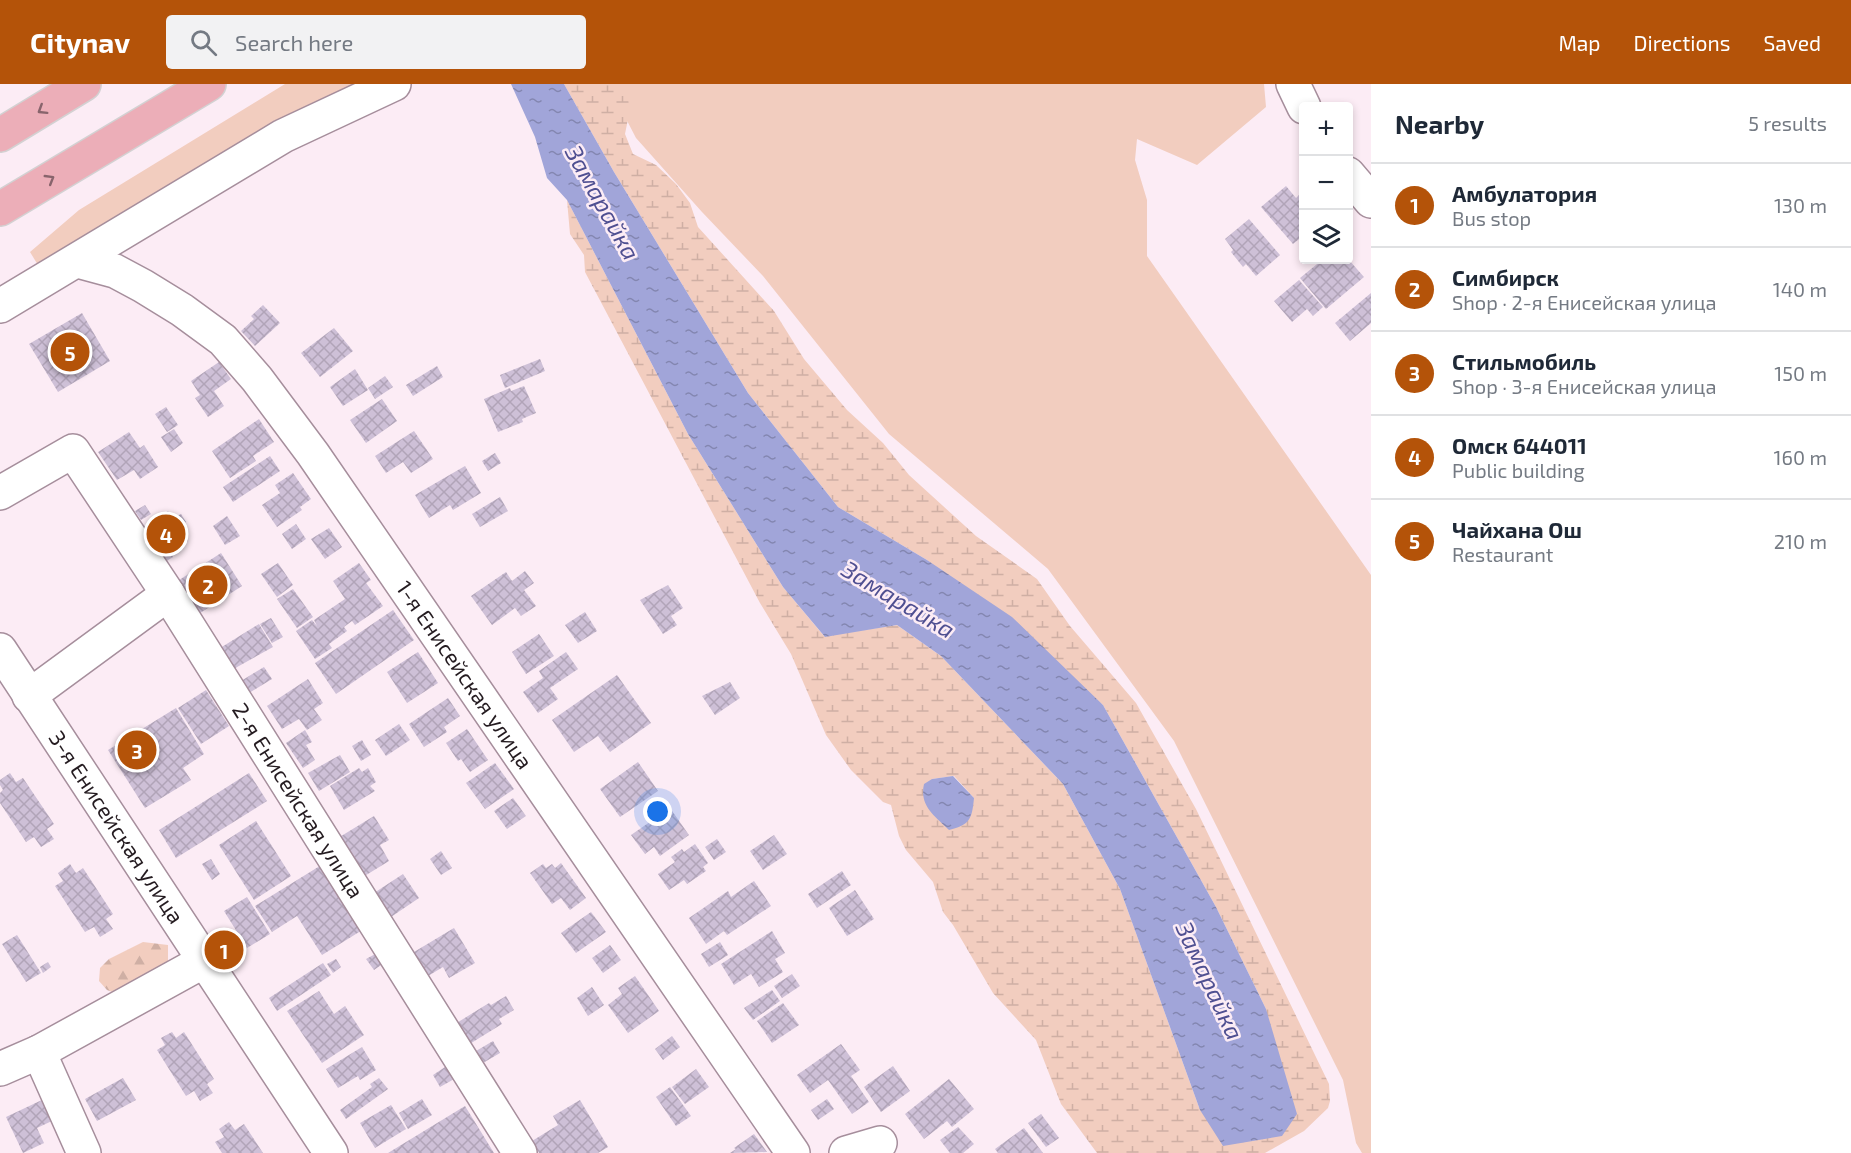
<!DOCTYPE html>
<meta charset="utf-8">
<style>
body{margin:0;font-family:"Exo 2",sans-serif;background:#f2f2f3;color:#1f2937}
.controls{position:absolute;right:18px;top:18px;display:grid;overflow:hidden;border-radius:6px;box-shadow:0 3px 9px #0003}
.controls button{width:54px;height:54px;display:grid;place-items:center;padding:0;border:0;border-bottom:2px solid #e0e1e3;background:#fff;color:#1f2937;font:30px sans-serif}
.you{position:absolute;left:658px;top:728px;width:21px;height:21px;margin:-15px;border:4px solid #fff;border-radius:50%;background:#1a73e8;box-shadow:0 0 0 9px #1a73e833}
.badge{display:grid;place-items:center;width:39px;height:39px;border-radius:50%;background:#b45309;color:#fff;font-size:20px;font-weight:700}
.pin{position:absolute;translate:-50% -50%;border:3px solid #fff;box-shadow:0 2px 6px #0006}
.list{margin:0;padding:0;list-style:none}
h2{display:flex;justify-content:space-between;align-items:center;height:78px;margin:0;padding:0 24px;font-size:26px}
h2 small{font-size:20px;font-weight:400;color:#747a83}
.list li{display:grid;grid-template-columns:39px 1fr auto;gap:18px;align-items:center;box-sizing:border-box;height:84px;padding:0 24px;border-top:2px solid #e0e1e3}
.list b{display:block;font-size:22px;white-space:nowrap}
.list p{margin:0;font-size:20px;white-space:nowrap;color:#747a83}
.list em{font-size:20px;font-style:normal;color:#747a83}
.icon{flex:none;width:33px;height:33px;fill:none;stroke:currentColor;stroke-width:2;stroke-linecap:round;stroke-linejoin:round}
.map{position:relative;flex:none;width:1371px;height:1069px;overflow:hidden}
header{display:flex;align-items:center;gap:36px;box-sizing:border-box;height:84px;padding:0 30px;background:#b45309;color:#fff}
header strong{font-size:28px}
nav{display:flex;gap:33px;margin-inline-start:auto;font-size:21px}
.search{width:420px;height:54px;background:#f2f2f3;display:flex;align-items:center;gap:15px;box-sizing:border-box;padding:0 21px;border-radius:6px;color:#747a83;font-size:22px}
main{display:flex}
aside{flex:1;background:#fff}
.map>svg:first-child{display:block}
.green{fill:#f2cdbf}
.forest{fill:url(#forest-firs)}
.wetland{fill:url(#wetland-marsh);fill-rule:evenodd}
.water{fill:url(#water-ripples)}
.building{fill:url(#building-cross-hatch)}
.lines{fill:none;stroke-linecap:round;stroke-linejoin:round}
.minor-casing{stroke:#a68e9c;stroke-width:36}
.major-casing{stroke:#d3d1d2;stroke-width:36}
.minor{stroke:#fff;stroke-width:33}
.major{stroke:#ecaeb8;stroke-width:33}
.oneway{stroke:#88646c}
.labels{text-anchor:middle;stroke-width:5;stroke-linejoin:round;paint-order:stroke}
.street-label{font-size:22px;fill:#241b20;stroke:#fcecf5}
.water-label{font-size:24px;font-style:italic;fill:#4f4f91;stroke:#fcecf5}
</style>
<header>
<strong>Citynav</strong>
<div class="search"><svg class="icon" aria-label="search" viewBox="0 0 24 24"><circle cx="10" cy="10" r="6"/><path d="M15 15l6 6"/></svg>Search here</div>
<nav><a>Map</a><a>Directions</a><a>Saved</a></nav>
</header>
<main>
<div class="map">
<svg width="1371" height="1069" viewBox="0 0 1371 1069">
<defs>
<pattern id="forest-firs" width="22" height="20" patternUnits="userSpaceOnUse" patternTransform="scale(1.5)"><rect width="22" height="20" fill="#f2cdbf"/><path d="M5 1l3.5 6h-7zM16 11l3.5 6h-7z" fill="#cfafa4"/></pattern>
<pattern id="wetland-marsh" width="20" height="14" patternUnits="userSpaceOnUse" patternTransform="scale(1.5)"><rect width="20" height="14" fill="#f2cdbf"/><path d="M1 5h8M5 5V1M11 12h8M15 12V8" fill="none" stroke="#cfafa4"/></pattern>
<pattern id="water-ripples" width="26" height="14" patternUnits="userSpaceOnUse" patternTransform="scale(1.5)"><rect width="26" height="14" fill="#a1a5d9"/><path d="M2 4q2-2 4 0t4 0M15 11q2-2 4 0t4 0" fill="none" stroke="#8386b0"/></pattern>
<pattern id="building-cross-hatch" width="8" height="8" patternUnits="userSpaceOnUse" patternTransform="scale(1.5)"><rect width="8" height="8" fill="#cec0d7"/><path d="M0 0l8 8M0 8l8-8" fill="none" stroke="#b1a4b8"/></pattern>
</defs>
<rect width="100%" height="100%" fill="#fcecf5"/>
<path class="green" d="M285 0H366L41 186 30 168 79 126Z
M608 0H1264L1266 23 1197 81 1137 55 1135 76 1147 116V172L1371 491V1069H1362L1356 1059 1343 996 1174 657 1048 485 889 350 763 192 702 128 636 54Z"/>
<path class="forest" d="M143 858 168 861V886L120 911 107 906 99 897 100 884 109 875Z"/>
<path class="wetland" d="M564 0H626L630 25 625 50 633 70 656 81 676 100 690 119 698 143 774 227 804 275 847 326 883 359 909 391 976 452 1037 495 1070 542 1136 619 1196 725 1329 1000 1330 1017 1328 1024 1304 1047 1265 1069H1097L1061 1020 1036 956 993 909 953 841 943 828 933 798 906 766 899 752 891 721 883 718 851 686 826 651 791 570 760 519 585 188 584 171 570 150 567 116 688 350 783 503 824 552 897 541 941 572 1063 700 1120 805 1200 1026 1266 925 1216 823 1103 621 927 476 838 423 748 309 614 88ZM954 692 974 714 932 695Z"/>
<path class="water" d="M511 0H564L614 88 748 309 838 423 927 476 1012 533 1103 621 1216 823 1266 925 1297 1030 1282 1052 1223 1062 1200 1026 1120 805 1063 700 941 572 897 541 825 553 783 503 688 350 567 116 547 94 535 53Z
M953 692 974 714C972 735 970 741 949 746 935 732 919 722 924 700L932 695Z"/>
<path class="building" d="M1286 102 1296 114 1299 111 1304 117V151L1293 160 1261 123Z
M1249 135 1280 171 1256 192 1246 180 1243 183 1231 168 1233 166 1225 155Z
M1322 176H1349L1364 193 1326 225 1300 194Z
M1299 196 1323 223 1313 232 1307 225 1292 238 1274 217Z
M1371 209V239L1350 257 1335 239Z
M263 221 280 239 255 262 241 247 254 235 251 232Z
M82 229 110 277 58 308 29 260Z
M334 244 353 267 320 293 301 269Z
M540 275 545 287 505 304 500 291Z
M219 278 231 295 214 307 224 322 208 333 195 314 200 311 191 297Z
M437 282 443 293 413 312 406 301Z
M355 285 368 306 343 322 330 303Z
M385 292 393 303 375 315 368 304Z
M524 302 536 329 522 335 523 338 498 348 484 315 510 304 511 307Z
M382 315 397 337 366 359 350 336Z
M166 323 178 341 167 348 155 330Z
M259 335 274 358 253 372 256 377 230 394 212 367Z
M174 345 183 359 171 368 161 353Z
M414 347 433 375 411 389 403 378 386 389 375 372Z
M129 348 140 364 144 361 158 383 140 395 134 386 117 396 98 368Z
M495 369 501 379 488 387 482 377Z
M270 372 280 387 233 418 223 403Z
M465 382 481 409 453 426 450 421 429 434 415 411Z
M293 389 311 415 300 423 302 426 277 443 262 421 280 409 275 401Z
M500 413 508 427 480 443 472 430Z
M145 421 151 430 141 436 135 427Z
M168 427 173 434 181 430 186 438 178 442 188 457 170 469 173 473 165 478 143 443Z
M227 432 240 452 225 461 213 442Z
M296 440 306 455 292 465 282 450Z
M329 444 342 463 325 475 311 455Z
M221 469 242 502 194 533 173 500Z
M278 479 293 501 277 513 261 490Z
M359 479 371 496 366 499 383 522 355 541 352 537 344 543 347 547 329 560 332 564 315 575 296 547 312 536 317 542 314 536 345 515 333 497Z
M525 487 534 499 524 506 536 522 521 532 515 524 492 541 471 512 506 488 512 497Z
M668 501 683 524 671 532 677 541 663 550 640 516Z
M293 505 313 533 297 544 277 515Z
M393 526 414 556 336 610 315 579Z
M585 528 597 547 578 559 565 541Z
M271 534 283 553 272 559 260 540Z
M259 540 273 563 230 587 217 566Z
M539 550 554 572 526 590 512 568Z
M418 568 438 599 407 619 387 588Z
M566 568 578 585 550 604 558 615 538 629 523 608 543 594 539 587Z
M264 583 272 595 249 609 241 597Z
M617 591 651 639 610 668 598 652 574 668 552 636Z
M308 595 323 619 314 625 322 636 307 646 299 635 282 645 267 622Z
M730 598 740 614 715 631 702 612Z
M206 606 229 642 201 660 178 624Z
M448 614 460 632 444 643 447 648 424 663 409 640Z
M176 624 204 670 183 684 191 696 145 724 108 666Z
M399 640 410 656 386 672 375 656Z
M467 645 488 676 470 688 461 675 458 677 446 659Z
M305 646 312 658 306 661 315 676 303 684 286 659Z
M362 656 371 671 361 677 352 662Z
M340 671 350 688 319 707 308 689Z
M638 678 658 707 620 733 600 705Z
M495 679 514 705 485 725 466 699Z
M359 684 362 688 368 684 376 698 370 702 375 707 344 726 330 702Z
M10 689 16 698 23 694 54 740 47 745 54 755 41 763 34 753 26 758 0 719V709L3 706 0 701V696Z
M249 689 267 717 176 774 159 746Z
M513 714 526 732 507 745 494 727Z
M670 724 689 751 660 772 654 763 645 770 631 751Z
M374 732 389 756 380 761 389 777 363 793 338 754Z
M256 737 291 792 254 816 219 761Z
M774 751 787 770 763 786 750 767Z
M717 755 726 768 714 776 705 763Z
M695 760 708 779 703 783 706 787 687 800 684 796 669 806 658 790 675 778 671 773 682 765 684 768Z
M441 767 452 784 441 791 430 775Z
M211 775 220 790 212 796 202 780Z
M561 779 586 814 570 826 561 814 552 820 530 789 543 780 546 784 552 780 555 784Z
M70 780 76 789 83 784 113 830 106 835 113 845 100 853 94 843 85 848 55 802 63 797 58 789Z
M323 780 364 845 322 871 297 832 272 848 255 822Z
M842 787 851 801 817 824 808 810Z
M403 790 419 814 391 833 374 809Z
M754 797 771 822 727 851 724 847 706 860 689 834 728 807 731 813Z
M855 806 874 835 847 852 829 824Z
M247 813 270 850 247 864 224 827Z
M591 828 606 848 576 869 561 849Z
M454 844 475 879 449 894 443 883 428 892 414 868Z
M772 847 785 869 775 875 783 888 759 903 751 890 734 901 721 880Z
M17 851 41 889 26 898 2 860Z
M720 858 728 871 709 883 701 870Z
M610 861 621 876 603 889 592 874Z
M377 869 384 879 374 886 366 875Z
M336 875 341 883 333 889 327 880Z
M48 878 51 883 43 889 40 883Z
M323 879 331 891 277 927 269 914Z
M792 890 800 902 782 914 774 902Z
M635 892 659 927 628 949 608 921 622 910 618 904Z
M592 903 604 921 588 932 577 914Z
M772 906 780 917 753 936 744 924Z
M319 907 334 930 345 922 364 951 322 979 287 927Z
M506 912 514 926 499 935 502 940 468 961 455 940 489 919 491 921Z
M783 919 799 941 772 959 757 937Z
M172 948 176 954 184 948 214 995 207 1000 213 1009 200 1017 194 1007 186 1012 157 966 165 961 161 954Z
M672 952 680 963 663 976 655 965Z
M493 957 500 969 483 979 476 967Z
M841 960 860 986 851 992 869 1018 852 1030 828 996 810 1009 797 991Z
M362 963 376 986 360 996 358 992 338 1004 326 985Z
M448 981 456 994 440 1003 433 991Z
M893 982 910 1007 881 1028 864 1003Z
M696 985 709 1003 685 1020 672 1003Z
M123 994 136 1016 97 1037 85 1015Z
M379 994 388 1005 346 1035 340 1026 372 1003 370 1000Z
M949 995 974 1025 952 1043 947 1037 924 1055 905 1030Z
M670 1003 691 1032 676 1042 656 1013Z
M44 1015 54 1036 37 1044 44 1059 23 1069 6 1033Z
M422 1015 432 1031 408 1045 399 1029Z
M827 1015 834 1025 818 1036 811 1026Z
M580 1016 608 1063 598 1069H539L532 1057 558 1041 553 1032Z
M391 1021 406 1045 375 1064 360 1039Z
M465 1022 494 1069H388Z
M1041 1030 1059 1054 1046 1063 1028 1039Z
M229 1038 235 1046 244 1040 263 1069H222L215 1058 224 1053 219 1045Z
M958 1043 974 1060 963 1069H950L940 1056Z
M1024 1044 1043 1069H998L995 1065Z
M754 1050 767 1068 730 1069 736 1065 734 1064Z"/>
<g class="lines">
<g class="minor-casing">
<g id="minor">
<path d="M1293 0 1304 23"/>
<path d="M1348 90 1371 117"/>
<path id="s1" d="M78 177 115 187 143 202 182 226 223 256 257 295 313 370 793 1069"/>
<path d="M0 222 283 52 394 0"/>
<path id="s2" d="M0 409 73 367 168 510 520 1069"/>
<path id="s3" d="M0 566 331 1069"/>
<path d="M29 612 168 510"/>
<path d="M39 968 84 1069"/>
<path d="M0 985 39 968 204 877"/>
<path d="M846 1069 880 1059"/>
</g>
</g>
<g class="major-casing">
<path id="major" d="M0 51 84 0
M0 125 209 0"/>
</g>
<use href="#minor" class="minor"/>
<use href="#major" class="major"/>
</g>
<defs><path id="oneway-chevron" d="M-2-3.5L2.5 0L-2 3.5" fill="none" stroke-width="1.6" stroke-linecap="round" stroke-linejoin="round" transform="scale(1.5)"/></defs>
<g class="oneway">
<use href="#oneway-chevron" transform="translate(42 26) rotate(148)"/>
<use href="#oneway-chevron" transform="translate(50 95) rotate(-31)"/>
</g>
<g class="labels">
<g class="street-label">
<text dy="8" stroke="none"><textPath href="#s1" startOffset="580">1-я Енисейская улица</textPath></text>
<text dy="8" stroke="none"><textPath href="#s2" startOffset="500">2-я Енисейская улица</textPath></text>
<text dy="8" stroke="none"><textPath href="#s3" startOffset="212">3-я Енисейская улица</textPath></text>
</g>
<g class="water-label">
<text transform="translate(602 119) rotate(61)" y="8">Замарайка</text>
<text transform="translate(898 516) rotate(31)" y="8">Замарайка</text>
<text transform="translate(1209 897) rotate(65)" y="8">Замарайка</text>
</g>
</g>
</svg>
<div class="controls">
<button>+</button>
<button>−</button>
<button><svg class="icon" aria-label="layers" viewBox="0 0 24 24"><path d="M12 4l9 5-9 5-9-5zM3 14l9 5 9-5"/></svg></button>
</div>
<div class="you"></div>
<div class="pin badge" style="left:224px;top:866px">1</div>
<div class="pin badge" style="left:208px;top:501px">2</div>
<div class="pin badge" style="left:137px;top:666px">3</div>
<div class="pin badge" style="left:166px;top:450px">4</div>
<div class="pin badge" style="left:70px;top:268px">5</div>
</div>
<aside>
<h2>Nearby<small>5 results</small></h2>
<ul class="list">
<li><span class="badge">1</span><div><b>Амбулатория</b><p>Bus stop</p></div><em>130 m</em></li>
<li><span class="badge">2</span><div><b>Симбирск</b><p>Shop · 2-я Енисейская улица</p></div><em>140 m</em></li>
<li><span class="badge">3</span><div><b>Стильмобиль</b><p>Shop · 3-я Енисейская улица</p></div><em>150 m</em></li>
<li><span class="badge">4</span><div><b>Омск 644011</b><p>Public building</p></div><em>160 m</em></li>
<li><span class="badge">5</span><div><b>Чайхана Ош</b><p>Restaurant</p></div><em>210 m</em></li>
</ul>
</aside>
</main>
